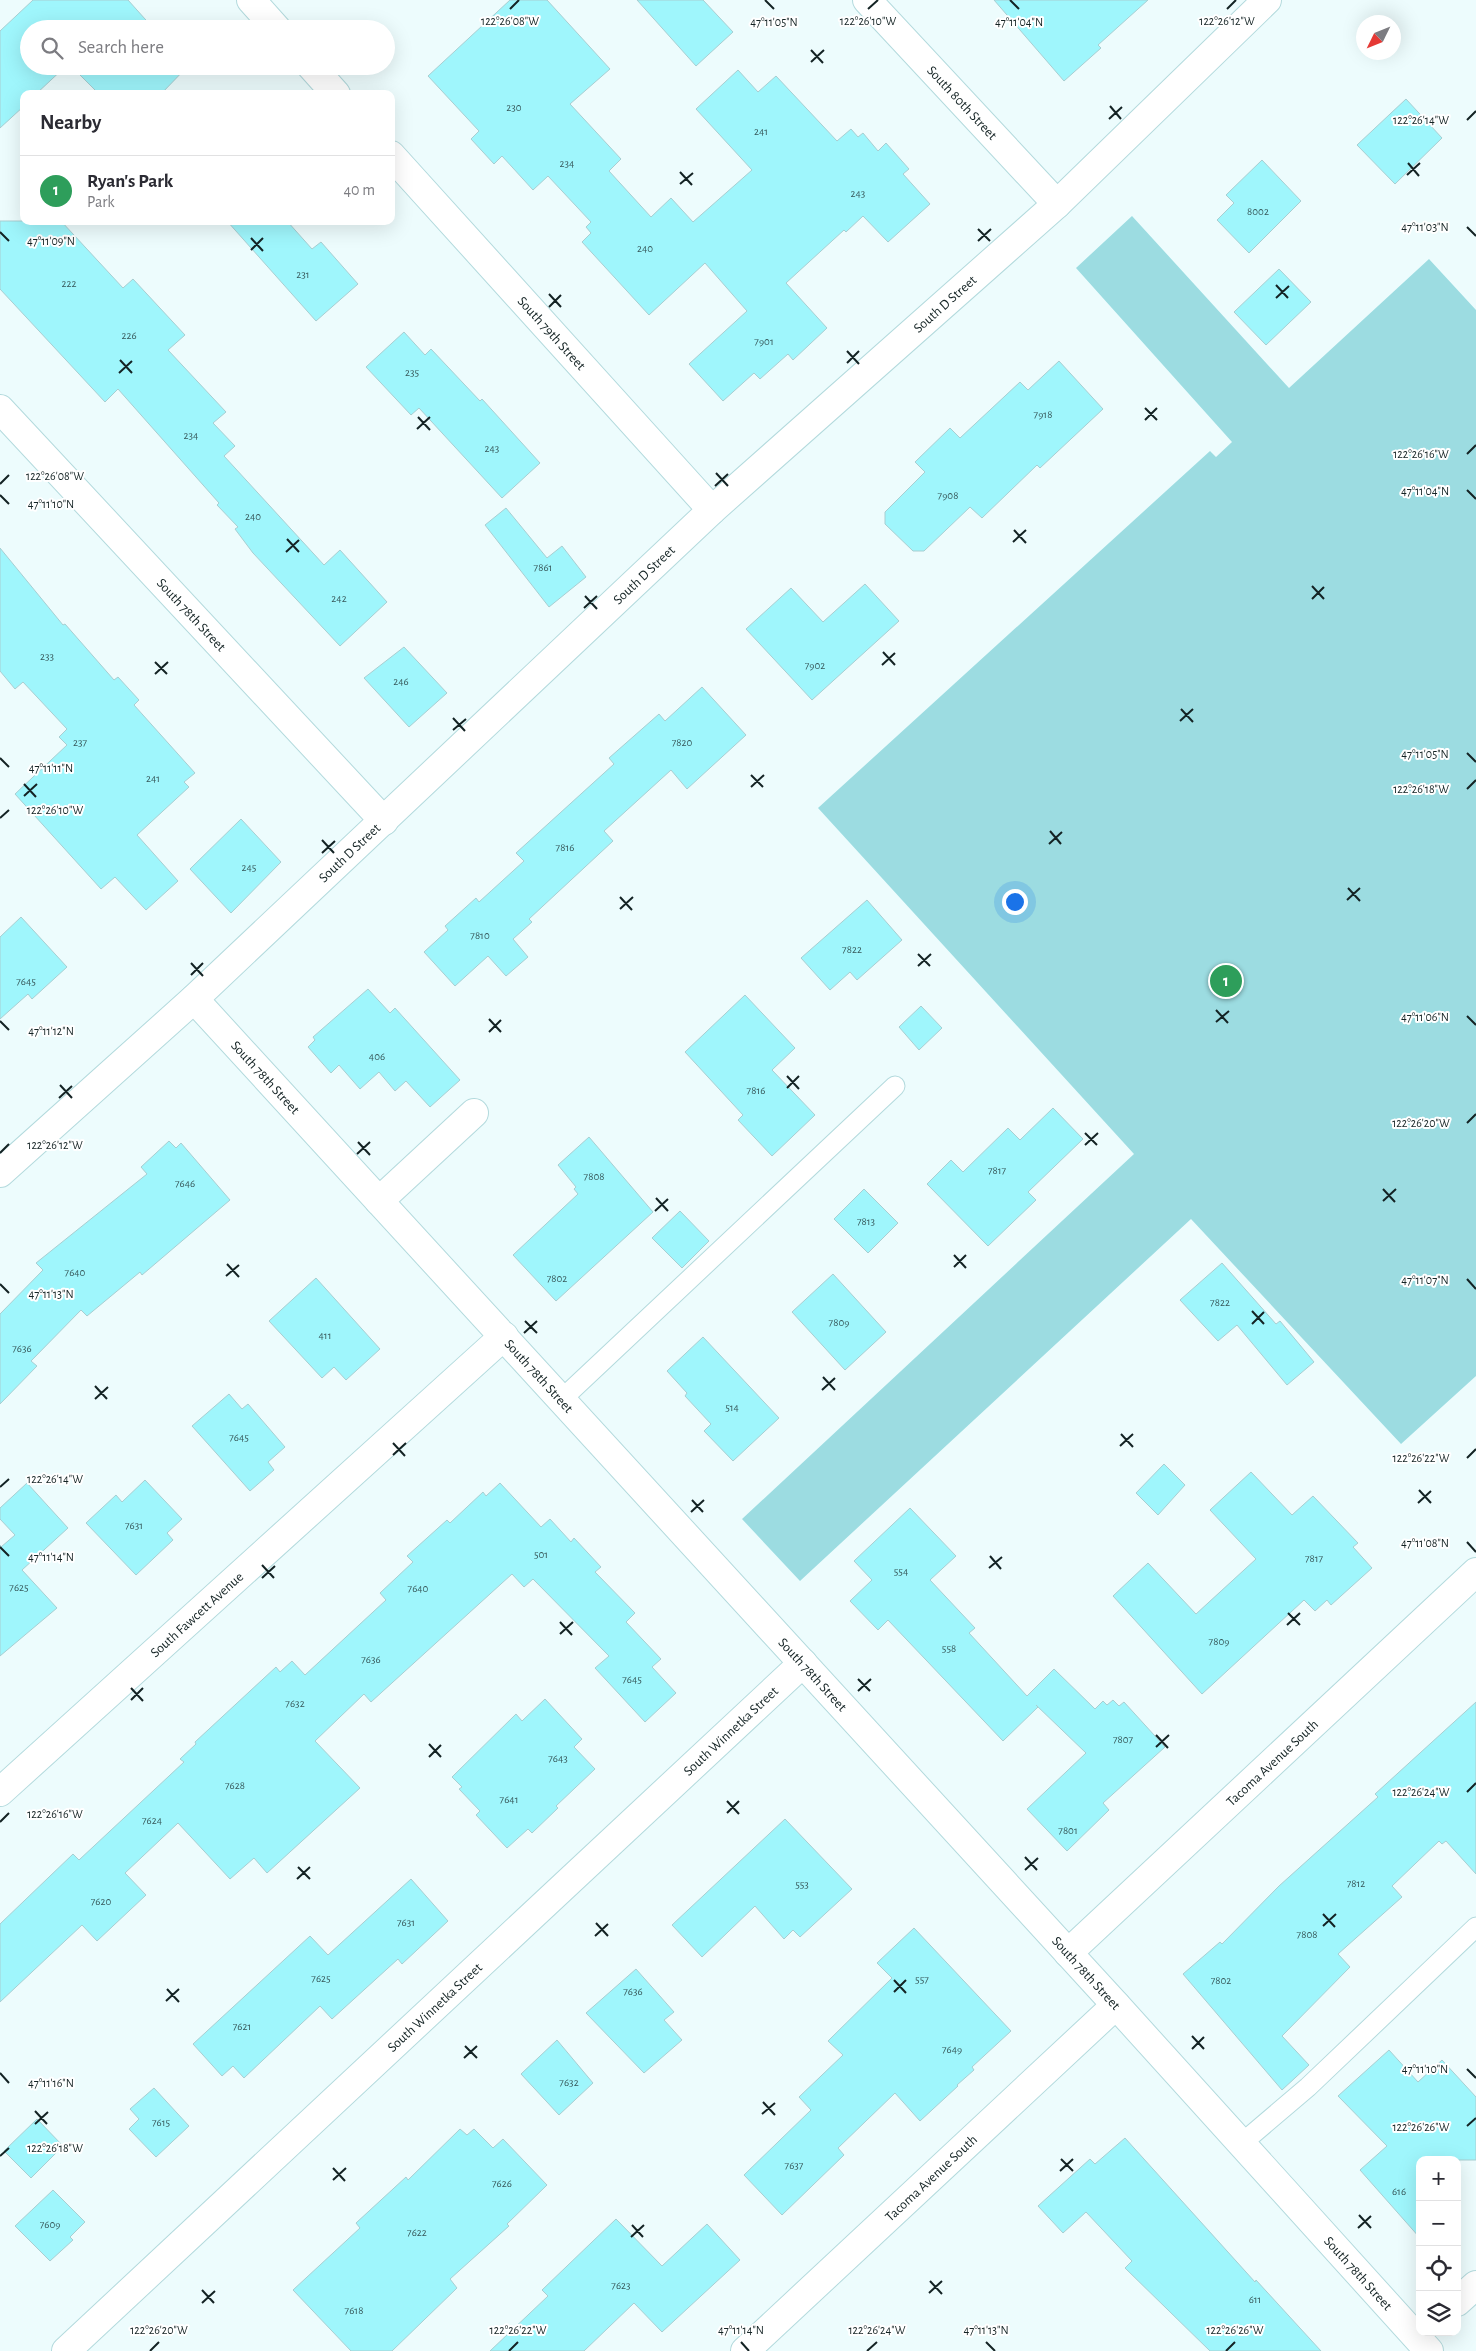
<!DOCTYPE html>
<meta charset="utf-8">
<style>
body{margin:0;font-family:"Alegreya Sans",sans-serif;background:#f2f2f3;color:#2b2b33}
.controls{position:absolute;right:15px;bottom:15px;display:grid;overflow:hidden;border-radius:10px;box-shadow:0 5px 20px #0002}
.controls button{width:45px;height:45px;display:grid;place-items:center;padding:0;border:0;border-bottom:1px solid #e1e1e2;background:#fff;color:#2b2b33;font:25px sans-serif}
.compass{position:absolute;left:1356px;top:15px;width:45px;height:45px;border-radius:50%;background:#fff;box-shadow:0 5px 20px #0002;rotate:227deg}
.you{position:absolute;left:1014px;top:901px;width:18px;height:18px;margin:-12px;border:4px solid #fff;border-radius:50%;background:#1a73e8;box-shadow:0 0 0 8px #1a73e833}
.badge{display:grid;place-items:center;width:32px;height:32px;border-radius:50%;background:#0b8043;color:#fff;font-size:16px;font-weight:700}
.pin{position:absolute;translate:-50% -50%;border:2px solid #fff;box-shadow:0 1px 5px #0006}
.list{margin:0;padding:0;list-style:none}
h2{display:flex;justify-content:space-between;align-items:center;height:65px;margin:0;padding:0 20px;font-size:21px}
h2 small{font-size:16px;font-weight:400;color:#7c7c81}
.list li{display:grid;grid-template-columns:32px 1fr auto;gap:15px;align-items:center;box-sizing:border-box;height:70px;padding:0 20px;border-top:1px solid #e1e1e2}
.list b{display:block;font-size:19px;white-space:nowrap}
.list p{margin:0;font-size:16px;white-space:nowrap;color:#7c7c81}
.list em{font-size:16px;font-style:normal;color:#7c7c81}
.icon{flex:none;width:28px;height:28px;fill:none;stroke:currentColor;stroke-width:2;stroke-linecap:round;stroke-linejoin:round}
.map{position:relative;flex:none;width:1476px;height:2351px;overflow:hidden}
.search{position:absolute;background:#fff;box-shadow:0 5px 20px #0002;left:20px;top:20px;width:375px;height:55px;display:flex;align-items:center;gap:12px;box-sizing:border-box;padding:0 18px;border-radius:28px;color:#7c7c81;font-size:19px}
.panel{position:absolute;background:#fff;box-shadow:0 5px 20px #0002;left:20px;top:90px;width:375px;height:135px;border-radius:10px}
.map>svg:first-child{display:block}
.green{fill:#9cdce1}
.building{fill:#9ff6fc;stroke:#a8ced1}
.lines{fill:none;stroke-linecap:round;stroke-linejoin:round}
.service-casing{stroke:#b3dadd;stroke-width:21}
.minor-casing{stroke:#b3dadd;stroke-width:30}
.service{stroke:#fff;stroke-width:19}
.minor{stroke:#fff;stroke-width:28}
.ticks{fill:none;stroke:#142324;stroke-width:2}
.labels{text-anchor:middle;stroke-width:4;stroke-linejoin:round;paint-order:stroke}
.number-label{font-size:11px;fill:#37585a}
.street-label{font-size:14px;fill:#142324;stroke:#fff}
.ticks-label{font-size:12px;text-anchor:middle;fill:#142324;stroke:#fff;stroke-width:4;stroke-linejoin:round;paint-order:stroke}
</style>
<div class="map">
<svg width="1476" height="2351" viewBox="0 0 1476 2351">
<rect width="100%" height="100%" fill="#edfcfd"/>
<path class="green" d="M1132 216 1289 388 1429 259 1476 310V1376L1401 1444 1191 1219 800 1581 742 1519 1134 1154 818 808 1210 451 1216 457 1232 442 1076 268Z"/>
<path class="building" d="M33 0H128L154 29H29V66H66L36 94H24V106L0 128V31Z
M510 0H547L610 69 570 104 621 159 609 171 651 217 671 198 693 222 752 170 696 109 738 70 758 92 776 76 837 141 851 129 858 137 863 133 878 151 886 143 909 169 903 174 930 204 888 242 863 216 846 232 844 230 786 283 827 328 793 360 788 354 760 379 754 373 723 401 689 364 747 311 705 263 649 315 582 242 591 233 586 227 591 222 548 176 533 190 502 156 494 164 471 139 479 131 428 76Z
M637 0H703L733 32 696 66Z
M994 0H1148L1098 45 1101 48 1064 81Z
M71 66H188L161 94H99Z
M1406 99 1442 138 1395 184 1357 145Z
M1262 160 1301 201 1249 253 1217 220 1234 203 1226 195Z
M0 221H61L123 288 133 279 185 335 168 350 226 412 213 423 235 446 224 456 324 565 340 550 387 602 340 646 253 553 235 529 238 527 217 505 219 503 118 389 105 402 0 289Z
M227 221H287L312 249 321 242 358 284 316 321Z
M1279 269 1311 302 1266 345 1234 312Z
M404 332 425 355 431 349 480 401 482 399 540 463 502 498 419 408 411 415 366 367Z
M1059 361 1103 409 1040 468 1037 465 982 518 970 507 924 551H913L885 524V512L925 472 915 462 950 428 960 438 1020 382 1028 390Z
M506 508 547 558 562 546 586 577 549 607 485 525Z
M0 548 63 625 65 624 114 680 118 677 139 700 134 705 195 773 184 782 189 787 137 835 178 881 146 910 115 877 101 889 15 794 67 745 59 737 67 729 23 682 15 689 0 671Z
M865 584 899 621 812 700 746 629 791 588 823 622Z
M404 647 447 693 409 727 364 678Z
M702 687 746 735 687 789 671 770 604 831 613 841 529 919 532 922 513 939 528 957 506 976 488 956 455 986 424 952 448 930 445 926 476 898 479 902 524 861 516 853 614 764 609 758 659 714 665 721Z
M241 819 281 862 231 913 190 869Z
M867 900 902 940 857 980 850 972 830 990 801 958Z
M21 917 67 967 32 999 28 994 0 1019V937Z
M368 989 390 1013 395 1008 460 1080 430 1107 406 1081 395 1091 379 1072 360 1089 339 1065 331 1073 308 1047 315 1040 313 1037Z
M745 995 795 1048 772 1070 815 1115 772 1156 738 1120 743 1115 685 1052Z
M921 1006 942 1028 919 1050 899 1027Z
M1053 1108 1083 1139 1028 1192 1036 1200 988 1246 927 1184 951 1160 963 1172 1008 1128 1020 1140Z
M589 1137 653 1212 556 1301 513 1255 578 1194 574 1189 576 1187 558 1165Z
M169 1141 176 1148 181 1143 230 1200 142 1275 140 1272 87 1316 81 1310 31 1361 37 1366 0 1404V1314L43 1270 36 1263 147 1174 141 1167Z
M864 1189 898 1223 868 1253 834 1219Z
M680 1211 709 1241 682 1268 652 1238Z
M1222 1263 1276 1324 1280 1321 1314 1362 1287 1385 1237 1325 1218 1341 1180 1300Z
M833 1274 886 1332 845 1370 792 1312Z
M316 1278 380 1349 346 1380 334 1367 322 1378 269 1321Z
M703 1337 779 1418 733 1461 704 1431 711 1424 685 1396 687 1393 667 1371Z
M229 1394 242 1409 248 1404 285 1447 268 1462 274 1470 250 1491 192 1426Z
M1164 1464 1185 1485 1158 1515 1136 1493Z
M1251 1472 1292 1515 1313 1496 1358 1543 1353 1547 1372 1568 1331 1605 1327 1600 1315 1611 1304 1600 1202 1694 1113 1596 1148 1563 1196 1614 1256 1559 1210 1510Z
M145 1480 182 1519 167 1533 173 1540 136 1575 86 1523 116 1495 122 1502Z
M27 1483 68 1528 22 1570 57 1608 0 1656V1545L1 1547 15 1535 0 1519V1508Z
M500 1483 541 1527 550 1519 571 1542 574 1538 601 1567 595 1572 635 1613 626 1622 661 1659 652 1667 676 1693 645 1722 595 1668 609 1656 533 1579 524 1587 512 1574 371 1702 364 1694 315 1741 360 1788 267 1873 254 1858 230 1879 178 1823 125 1873 146 1895 97 1941 82 1925 0 2002V1924L73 1854 79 1860 184 1762 180 1759 196 1744 195 1742 276 1667 280 1672 292 1661 305 1675 386 1600 380 1593 413 1562 407 1556 447 1520 450 1523 483 1492 486 1496Z
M910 1508 956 1556 930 1580 975 1628 969 1633 1027 1696 1054 1669 1095 1709 1103 1701 1107 1705 1113 1700 1119 1706 1124 1702 1165 1747 1103 1803 1109 1810 1067 1851 1027 1809 1086 1753 1036 1705 1038 1707 1003 1741 888 1620 878 1630 850 1601 872 1580 854 1561Z
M545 1699 582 1739 574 1747 595 1769 556 1806 558 1808 532 1833 528 1829 507 1848 476 1815 480 1811 459 1789 462 1787 452 1777 516 1714 522 1721Z
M1476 1702V1874L1446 1841 1442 1844 1439 1841 1392 1886 1402 1897 1338 1954 1350 1967 1282 2036 1309 2065 1282 2090 1183 1974 1220 1942 1222 1944 1279 1886 1378 1797 1375 1794Z
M785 1819 852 1889 800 1937 793 1930 784 1939 755 1906 702 1957 672 1925Z
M411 1879 448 1921 402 1964 398 1959 332 2019 320 2006 244 2078 233 2066 222 2076 193 2044 310 1936 328 1955Z
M914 1928 1011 2031 972 2067 974 2070 957 2085 958 2086 920 2121 895 2093 838 2148 844 2155 782 2215 744 2175 811 2110 799 2097 843 2055 828 2041 892 1978 877 1963Z
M636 1969 674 2012 664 2020 682 2040 644 2073 586 2013Z
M557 2040 593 2083 559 2115 521 2074Z
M1389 2050 1418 2082 1442 2060 1476 2097V2160H1420V2238L1360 2170 1387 2146 1338 2096Z
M154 2088 189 2126 156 2157 129 2129 139 2119 130 2109Z
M37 2119 63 2146 31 2178 4 2151Z
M460 2129 467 2135 474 2129 493 2148 503 2139 547 2185 507 2224 509 2226 450 2279 457 2288 392 2351H351L293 2290 360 2228 356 2223 406 2177 408 2180Z
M1125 2138 1255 2282 1256 2280 1321 2351H1210L1125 2268 1132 2261 1086 2212 1063 2233 1038 2206 1090 2159 1095 2164Z
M53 2190 85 2222 70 2237 73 2240 50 2261 15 2226Z
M616 2219 662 2266 707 2224 740 2260 662 2332 634 2303 584 2351H490L548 2296 542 2290Z"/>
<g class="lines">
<g class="service-casing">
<path id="service" d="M561 1400 895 1086
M1241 2144 1308 2087 1476 1927"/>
</g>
<g class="minor-casing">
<g id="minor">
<path d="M251 0 277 29"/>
<path id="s1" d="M867 0 1057 204"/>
<path d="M311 66 336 94"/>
<path id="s2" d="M391 155 712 510"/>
<path id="s3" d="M0 409 384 821"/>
<path id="s4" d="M194 999 1116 2005 1429 2351"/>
<path id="s5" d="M0 1173 194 999 712 510 1057 204 1267 0"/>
<path d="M379 1201 474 1113"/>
<path id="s6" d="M0 1792 504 1336"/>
<path id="s7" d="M1068 1953 1476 1572"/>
<path d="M1457 2302 1476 2285"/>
<path id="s8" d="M66 2351 803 1663"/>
<path id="s9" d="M745 2351 1116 2005"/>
</g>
</g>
<use href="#service" class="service"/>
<use href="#minor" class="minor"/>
</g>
<path class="ticks" d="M765 0 774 9M1010 0 1019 9M510 9 519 0M868 9 878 0M1227 9 1236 0M811 50 823 63M811 62 824 50M1110 106 1121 119M1109 119 1122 107M1467 120 1476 111M1408 163 1419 176M680 172 692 185M1407 175 1420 163M680 184 693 173M1467 227 1476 236M978 229 990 241M0 232 9 241M251 238 263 251M978 241 991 229M251 250 263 238M1276 285 1288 298M549 294 561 307M1276 298 1289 286M549 307 561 295M847 351 859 364M120 360 132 373M847 363 859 351M119 373 132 361M1145 408 1157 420M418 417 430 430M1145 420 1157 408M417 429 430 417M1467 454 1476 445M716 473 728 486M0 484 9 475M715 486 728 474M1467 490 1476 499M0 495 9 504M1014 530 1026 543M287 539 299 552M1013 542 1026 530M286 552 299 540M1312 586 1324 599M585 596 597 609M1312 599 1324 587M584 608 597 596M883 652 895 665M155 662 167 674M882 665 895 653M155 674 168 662M1181 709 1193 722M453 718 465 731M1180 721 1193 709M453 730 466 719M1467 753 1476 762M0 758 9 767M751 775 763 787M24 784 36 797M751 787 764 775M1467 789 1476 780M24 796 37 784M0 818 9 810M1050 831 1061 844M322 840 334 853M1049 844 1062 832M322 853 335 841M1348 888 1360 901M620 897 632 910M1347 900 1360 888M620 909 633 897M918 954 930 966M191 963 203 976M918 966 931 954M191 975 203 963M1216 1010 1228 1023M1467 1016 1476 1025M489 1019 501 1032M0 1021 9 1030M1216 1022 1229 1011M489 1032 501 1020M787 1076 799 1089M60 1085 72 1098M787 1088 799 1076M59 1098 72 1086M1467 1123 1476 1114M1085 1133 1097 1145M358 1142 370 1155M1085 1145 1098 1133M0 1153 9 1144M357 1154 370 1142M1383 1189 1395 1202M656 1198 668 1211M1383 1201 1396 1189M655 1211 668 1199M954 1255 966 1268M227 1264 239 1277M954 1267 966 1255M226 1276 239 1265M1467 1279 1476 1289M0 1284 9 1293M1252 1311 1264 1324M525 1321 537 1333M1252 1324 1264 1312M524 1333 537 1321M823 1377 835 1390M95 1386 107 1399M822 1390 835 1378M95 1399 108 1387M1121 1434 1133 1447M393 1443 405 1456M1120 1446 1133 1434M393 1455 406 1443M1467 1458 1476 1449M0 1487 9 1479M1419 1490 1431 1503M692 1500 703 1512M1418 1503 1431 1491M691 1512 704 1500M1467 1542 1476 1552M0 1547 9 1556M990 1556 1001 1569M262 1565 274 1578M989 1568 1002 1557M262 1578 275 1566M1288 1613 1300 1625M560 1622 572 1635M1287 1625 1300 1613M560 1634 573 1622M858 1679 870 1691M131 1688 143 1701M858 1691 871 1679M131 1700 143 1688M1156 1735 1168 1748M429 1744 441 1757M1156 1747 1169 1735M429 1757 441 1745M1467 1792 1476 1783M727 1801 739 1814M727 1813 739 1801M0 1822 9 1813M1025 1857 1037 1870M298 1867 310 1879M1025 1870 1038 1858M297 1879 310 1867M1323 1914 1335 1927M596 1923 608 1936M1323 1926 1336 1914M595 1936 608 1924M894 1980 906 1993M167 1989 179 2002M894 1992 906 1980M166 2001 179 1989M1192 2036 1204 2049M465 2046 477 2058M1192 2049 1204 2037M464 2058 477 2046M1467 2069 1476 2078M0 2073 9 2083M763 2102 775 2115M35 2111 47 2124M762 2114 775 2103M35 2124 48 2112M1467 2126 1476 2118M0 2156 9 2148M1061 2159 1073 2171M333 2168 345 2181M1060 2171 1073 2159M333 2180 346 2168M1359 2215 1371 2228M632 2225 643 2237M1358 2228 1371 2216M631 2237 644 2225M930 2281 942 2294M202 2290 214 2303M929 2293 942 2281M202 2303 215 2291M741 2342 749 2351M986 2342 995 2351M150 2351 159 2342M509 2351 518 2342M867 2351 877 2342M1226 2351 1235 2342"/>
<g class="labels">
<g class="number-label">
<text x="514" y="111">230</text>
<text x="761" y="135">241</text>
<text x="567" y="167">234</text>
<text x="858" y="197">243</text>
<text x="1258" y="215">8002</text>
<text x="645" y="252">240</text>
<text x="303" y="278">231</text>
<text x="69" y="287">222</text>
<text x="129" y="339">226</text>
<text x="764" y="345">7901</text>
<text x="412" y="376">235</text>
<text x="1043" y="418">7918</text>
<text x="191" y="439">234</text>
<text x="492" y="452">243</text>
<text x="948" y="499">7908</text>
<text x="253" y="520">240</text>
<text x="543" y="571">7861</text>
<text x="339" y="602">242</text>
<text x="47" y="660">233</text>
<text x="815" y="669">7902</text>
<text x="401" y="685">246</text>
<text x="80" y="746">237</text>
<text x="682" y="746">7820</text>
<text x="153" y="782">241</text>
<text x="565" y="851">7816</text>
<text x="249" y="871">245</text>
<text x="480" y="939">7810</text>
<text x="852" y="953">7822</text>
<text x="26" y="985">7645</text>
<text x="377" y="1060">406</text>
<text x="756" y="1094">7816</text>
<text x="997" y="1174">7817</text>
<text x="594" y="1180">7808</text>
<text x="185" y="1187">7646</text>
<text x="866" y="1225">7813</text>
<text x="75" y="1276">7640</text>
<text x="557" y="1282">7802</text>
<text x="1220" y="1306">7822</text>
<text x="839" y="1326">7809</text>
<text x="325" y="1339">411</text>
<text x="22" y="1352">7636</text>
<text x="732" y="1411">514</text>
<text x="239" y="1441">7645</text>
<text x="134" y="1529">7631</text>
<text x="541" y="1558">501</text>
<text x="1314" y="1562">7817</text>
<text x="901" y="1575">554</text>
<text x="19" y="1591">7625</text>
<text x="418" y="1592">7640</text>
<text x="1219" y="1645">7809</text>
<text x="949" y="1652">558</text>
<text x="371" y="1663">7636</text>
<text x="632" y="1683">7645</text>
<text x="295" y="1707">7632</text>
<text x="1123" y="1743">7807</text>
<text x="558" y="1762">7643</text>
<text x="235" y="1789">7628</text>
<text x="509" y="1803">7641</text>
<text x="152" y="1824">7624</text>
<text x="1068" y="1834">7801</text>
<text x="1356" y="1887">7812</text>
<text x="802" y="1888">553</text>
<text x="101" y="1905">7620</text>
<text x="406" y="1926">7631</text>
<text x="1307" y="1938">7808</text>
<text x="321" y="1982">7625</text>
<text x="922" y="1983">557</text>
<text x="1221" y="1984">7802</text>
<text x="633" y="1995">7636</text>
<text x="242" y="2030">7621</text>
<text x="952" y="2053">7649</text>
<text x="569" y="2086">7632</text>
<text x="161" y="2126">7615</text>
<text x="794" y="2169">7637</text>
<text x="502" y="2187">7626</text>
<text x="1399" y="2195">616</text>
<text x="50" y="2228">7609</text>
<text x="417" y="2236">7622</text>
<text x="621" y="2289">7623</text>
<text x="1255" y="2303">611</text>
<text x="354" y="2314">7618</text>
</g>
<g class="street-label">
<text dy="5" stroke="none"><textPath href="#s1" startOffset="140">South 80th Street</textPath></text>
<text dy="5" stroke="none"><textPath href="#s5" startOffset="1284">South D Street</textPath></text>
<text dy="5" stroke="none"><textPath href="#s2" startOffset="240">South 79th Street</textPath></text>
<text dy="5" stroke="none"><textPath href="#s5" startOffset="879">South D Street</textPath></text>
<text dy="5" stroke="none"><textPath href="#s3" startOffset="281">South 78th Street</textPath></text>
<text dy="5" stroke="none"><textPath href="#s5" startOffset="474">South D Street</textPath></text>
<text dy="5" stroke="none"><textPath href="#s4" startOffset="106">South 78th Street</textPath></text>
<text dy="5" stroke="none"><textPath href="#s4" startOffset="511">South 78th Street</textPath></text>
<text dy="5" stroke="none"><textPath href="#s6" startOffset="265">South Fawcett Avenue</textPath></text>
<text dy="5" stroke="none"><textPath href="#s4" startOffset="916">South 78th Street</textPath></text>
<text dy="5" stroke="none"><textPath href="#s8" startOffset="909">South Winnetka Street</textPath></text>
<text dy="5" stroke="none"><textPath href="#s7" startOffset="279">Tacoma Avenue South</textPath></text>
<text dy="5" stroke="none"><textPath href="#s4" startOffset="1321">South 78th Street</textPath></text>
<text dy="5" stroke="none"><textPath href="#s8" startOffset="504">South Winnetka Street</textPath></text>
<text dy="5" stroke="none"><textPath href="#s9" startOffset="254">Tacoma Avenue South</textPath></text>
<text dy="5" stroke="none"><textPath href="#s4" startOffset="1726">South 78th Street</textPath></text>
</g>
</g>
<g class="ticks-label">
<text x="510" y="25">122°26'08"W</text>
<text x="868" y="25">122°26'10"W</text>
<text x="1227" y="25">122°26'12"W</text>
<text x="774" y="26">47°11'05"N</text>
<text x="1019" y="26">47°11'04"N</text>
<text x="1421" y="124">122°26'14"W</text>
<text x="1425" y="231">47°11'03"N</text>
<text x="51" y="245">47°11'09"N</text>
<text x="1421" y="458">122°26'16"W</text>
<text x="55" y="480">122°26'08"W</text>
<text x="1425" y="495">47°11'04"N</text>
<text x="51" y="508">47°11'10"N</text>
<text x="1425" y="758">47°11'05"N</text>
<text x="51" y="772">47°11'11"N</text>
<text x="1421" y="793">122°26'18"W</text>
<text x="55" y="814">122°26'10"W</text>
<text x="1425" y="1021">47°11'06"N</text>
<text x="51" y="1035">47°11'12"N</text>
<text x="1421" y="1127">122°26'20"W</text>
<text x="55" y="1149">122°26'12"W</text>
<text x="1425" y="1284">47°11'07"N</text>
<text x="51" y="1298">47°11'13"N</text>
<text x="1421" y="1462">122°26'22"W</text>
<text x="55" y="1483">122°26'14"W</text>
<text x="1425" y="1547">47°11'08"N</text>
<text x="51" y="1561">47°11'14"N</text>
<text x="1421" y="1796">122°26'24"W</text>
<text x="55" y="1818">122°26'16"W</text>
<text x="1425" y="2073">47°11'10"N</text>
<text x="51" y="2087">47°11'16"N</text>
<text x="1421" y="2131">122°26'26"W</text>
<text x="55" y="2152">122°26'18"W</text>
<text x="741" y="2334">47°11'14"N</text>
<text x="986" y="2334">47°11'13"N</text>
<text x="159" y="2334">122°26'20"W</text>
<text x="518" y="2334">122°26'22"W</text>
<text x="877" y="2334">122°26'24"W</text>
<text x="1235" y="2334">122°26'26"W</text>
</g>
</svg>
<div class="controls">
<button>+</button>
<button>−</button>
<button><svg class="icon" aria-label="locate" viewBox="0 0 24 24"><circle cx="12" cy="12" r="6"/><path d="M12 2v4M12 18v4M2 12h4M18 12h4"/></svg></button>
<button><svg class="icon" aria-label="layers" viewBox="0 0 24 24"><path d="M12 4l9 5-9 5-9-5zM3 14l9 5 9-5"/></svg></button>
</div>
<svg class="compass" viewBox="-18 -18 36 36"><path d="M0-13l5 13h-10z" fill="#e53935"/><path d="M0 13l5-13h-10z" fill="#7c7c81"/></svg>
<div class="you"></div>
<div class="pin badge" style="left:1226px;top:981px;background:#2e9e5b">1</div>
<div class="search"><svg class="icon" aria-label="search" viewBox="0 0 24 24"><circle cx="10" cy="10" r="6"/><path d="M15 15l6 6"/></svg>Search here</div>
<section class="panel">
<h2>Nearby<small></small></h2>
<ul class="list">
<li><span class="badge" style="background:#2e9e5b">1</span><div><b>Ryan's Park</b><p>Park</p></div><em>40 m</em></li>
</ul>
</section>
</div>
